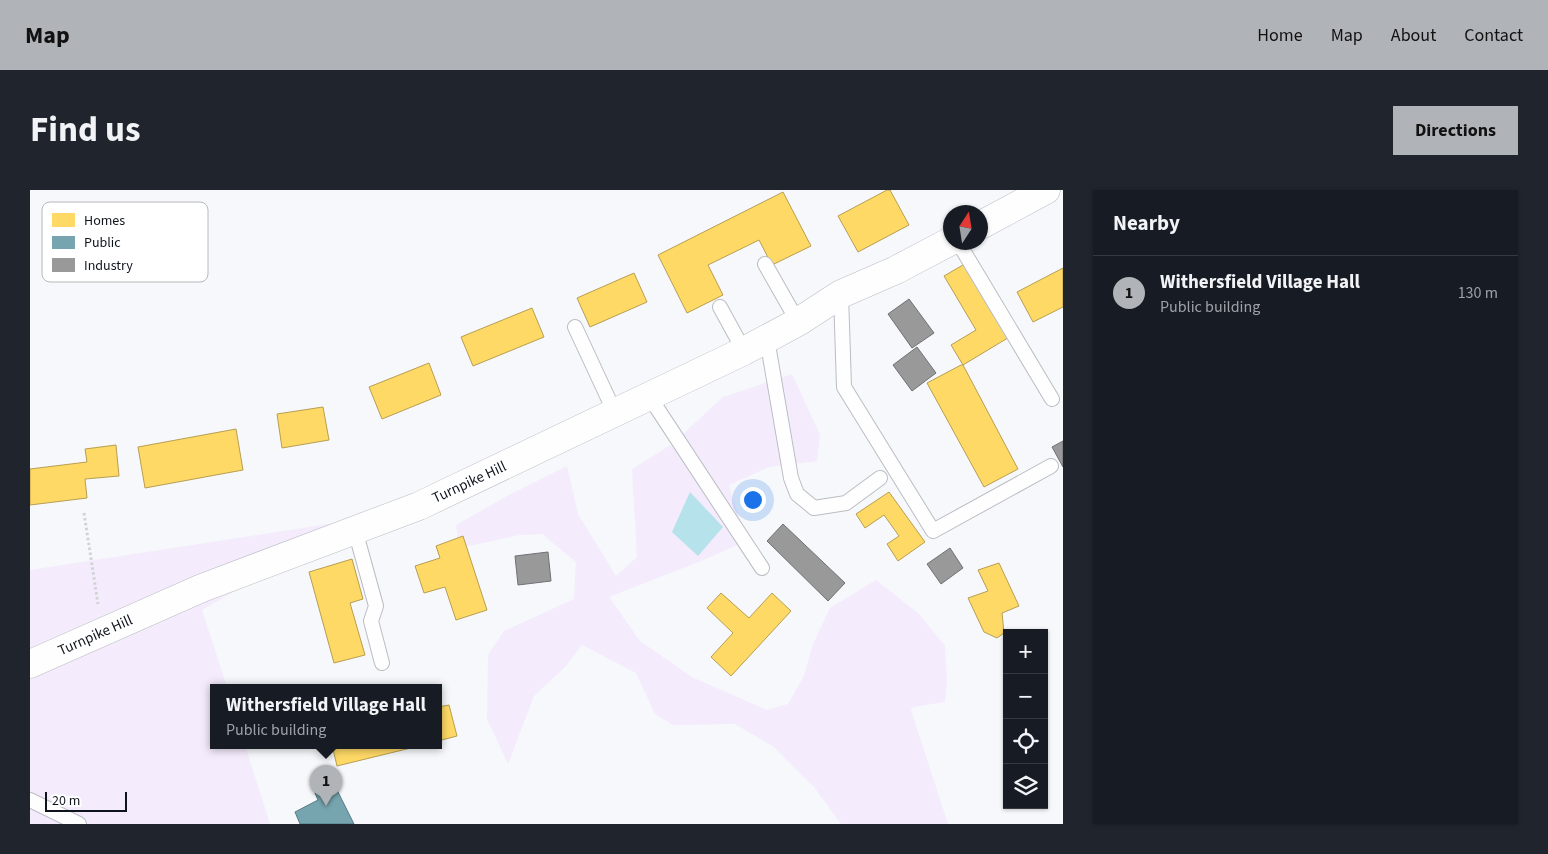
<!DOCTYPE html>
<meta charset="utf-8">
<style>
body{margin:0;font-family:"Source Sans 3",sans-serif;background:#20242c;color:#f1f3f6}
.controls{position:absolute;right:15px;bottom:15px;display:grid;overflow:hidden;border-radius:0px;box-shadow:0 1px 4px #0004}
.controls button{width:45px;height:45px;display:grid;place-items:center;padding:0;border:0;border-bottom:1px solid #363941;background:#171b24;color:#f1f3f6;font:25px sans-serif}
.compass{position:absolute;left:913px;top:15px;width:45px;height:45px;border-radius:50%;background:#171b24;box-shadow:0 1px 4px #0004;rotate:12deg}
.scale{position:absolute;left:15px;bottom:12px;width:82px;box-sizing:border-box;padding-left:5px;border:2px solid #0f141c;border-top:0;font-size:14px;line-height:18px;white-space:nowrap;color:#0f141c;-webkit-text-stroke:4px #fff;paint-order:stroke}
.you{position:absolute;left:722px;top:309px;width:18px;height:18px;margin:-12px;border:4px solid #fff;border-radius:50%;background:#1a73e8;box-shadow:0 0 0 8px #1a73e833}
.badge{display:grid;place-items:center;width:32px;height:32px;border-radius:50%;background:#b0b3b7;color:#111;font-size:16px;font-weight:700}
.pin{position:absolute;translate:-50% -41px;filter:drop-shadow(0 1px 2px #0008)}
.pin::after{content:'';position:absolute;top:26px;width:18px;height:15px;background:inherit;clip-path:polygon(0 0,100% 0,50% 100%)}
.popup{position:absolute;left:180px;top:494px;width:232px;height:65px;box-sizing:border-box;display:grid;place-content:center;border-radius:0px;background:#171b24;filter:drop-shadow(0 1px 4px #0005);font-size:16px;white-space:nowrap;color:#9ea1a6}
.popup b{font-size:19px;color:#f1f3f6}
.popup::after{content:'';position:absolute;left:50%;top:100%;margin-left:-10px;border:10px solid transparent;border-top-color:#171b24}
.list{margin:0;padding:0;list-style:none}
h2{display:flex;justify-content:space-between;align-items:center;height:65px;margin:0;padding:0 20px;font-size:21px}
h2 small{font-size:16px;font-weight:400;color:#9ea1a6}
.list li{display:grid;grid-template-columns:32px 1fr auto;gap:15px;align-items:center;box-sizing:border-box;height:75px;padding:0 20px;border-top:1px solid #363941}
.list b{display:block;font-size:19px;white-space:nowrap}
.list p{margin:0;font-size:16px;white-space:nowrap;color:#9ea1a6}
.list em{font-size:16px;font-style:normal;color:#9ea1a6}
.icon{flex:none;width:28px;height:28px;fill:none;stroke:currentColor;stroke-width:2;stroke-linecap:round;stroke-linejoin:round}
.map{position:relative;flex:none;width:1033px;height:634px;overflow:hidden;border-radius:0px}
header{display:flex;align-items:center;gap:30px;box-sizing:border-box;height:70px;padding:0 25px;background:#b0b3b7;color:#111}
header strong{font-size:24px}
nav{display:flex;gap:28px;margin-inline-start:auto;font-size:18px}
.intro{display:flex;align-items:center;justify-content:space-between;box-sizing:border-box;height:120px;padding:0 30px}
h1{margin:0;font-size:35px}
.button{padding:12px 22px;border-radius:0px;background:#b0b3b7;color:#111;font-size:18px;font-weight:700}
main{display:flex;gap:30px;padding:0 30px}
aside{flex:1;background:#171b24;border-radius:0px;box-shadow:0 1px 4px #0004}
.map>svg:first-child{display:block}
.green{fill:#f4ebfc}
.water{fill:#b5e2eb}
.homes{fill:#ffd966;stroke:#b79e50}
.public{fill:#76a5af;stroke:#577a83}
.industry{fill:#999;stroke:#707174}
.lines{fill:none;stroke-linecap:round;stroke-linejoin:round}
.service-casing{stroke:#babdc3;stroke-width:16}
.tertiary-casing{stroke:#babdc3;stroke-width:29}
.path{stroke:#d1d3d4;stroke-width:3;stroke-dasharray:2.5 2.5;stroke-linecap:butt}
.service{stroke:#fefefe;stroke-width:14}
.tertiary{stroke:#fefefe;stroke-width:28}
.labels{text-anchor:middle;stroke-width:5;stroke-linejoin:round;paint-order:stroke}
.street-label{font-size:15px;fill:#0f141c;stroke:#fff}
.key{fill:#fff;stroke:#b7b8bb;stroke-width:1}
.key-label{font-size:14px;fill:#0f141c}
</style>
<header>
<strong>Map</strong>
<nav><a>Home</a><a>Map</a><a>About</a><a>Contact</a></nav>
</header>
<div class="intro"><h1>Find us</h1><a class="button">Directions</a></div>
<main>
<div class="map">
<svg width="1033" height="634" viewBox="0 0 1033 634">
<rect width="100%" height="100%" fill="#f6f8fb"/>
<path class="green" d="M762 184 790 245 787 271 739 277 699 295 716 351 671 371 579 407 610 451 662 487 737 520 758 514 774 486 783 454 800 418 846 390 888 423 915 456 917 490 915 512 884 517 881 520 918 634H811L784 597 744 557 705 534 643 535 625 524 606 483 552 455 536 476 504 506 478 574 457 529 458 465 474 441 544 409 546 372 512 344 490 345 429 358 426 335 479 305 537 276 548 324 586 386 607 367 602 279 641 255 693 207Z
M331 329 172 420 197 497H184V555H215L240 634H0V380Z"/>
<path class="water" d="M660 302 693 337 668 366 642 342Z"/>
<path class="homes" d="M857 0H860L879 35 828 62 808 26Z
M753 2 781 56 742 75 729 50 678 75 693 105 657 123 628 65Z
M938 72 981 146 933 175 921 155 946 140 914 86Z
M1033 78V117L1003 132 987 102Z
M604 83 617 112 560 137 547 108Z
M502 118 514 147 443 176 431 147Z
M399 173 411 205 352 229 339 197Z
M931 175H933L988 279 954 297 897 193Z
M293 217 299 250 252 258 247 224Z
M206 239 213 280 115 298 108 257Z
M86 255 89 286 55 289 57 308 0 315V279L57 272 55 259Z
M859 302 895 352 868 371 857 354 869 346 854 325 835 338 826 324Z
M433 346 457 420 426 430 415 397 394 403 385 376 410 368 406 356Z
M322 369 333 409 320 413 335 465 304 473 279 382Z
M969 373 989 416 972 423 974 443 967 448 954 442 938 408 958 401 948 380Z
M691 403 719 428 742 403 761 421 701 486 681 467 703 443 677 418Z
M419 515 427 546 408 551V517Z
M302 555H393L307 576Z"/>
<path class="public" d="M304 594 324 634H270L265 622 288 610 285 603Z"/>
<path class="industry" d="M879 109 904 143 882 158 858 124Z
M887 157 906 183 882 201 863 175Z
M1033 251V277L1022 257Z
M753 334 815 393 798 411 737 351Z
M920 358 933 378 911 394 897 374Z
M518 362 521 391 488 395 485 366Z"/>
<g class="lines">
<g class="service-casing">
<path id="service" d="M928 52 1022 209
M735 74 768 132
M811 104 814 197 903 341 1021 276
M690 117 714 161
M545 137 585 223
M737 149 761 288 767 304 784 318 816 313 850 288
M619 206 732 378
M325 340 346 416 341 431 352 473
M0 610 49 634"/>
</g>
<g class="tertiary-casing">
<path id="tertiary" d="M951 35 1016 0
M0 474 172 398 389 316 714 161 768 132 811 104 866 80 921 51"/>
</g>
<path class="path" d="M54 323 68 414"/>
<use href="#service" class="service"/>
<use href="#tertiary" class="tertiary"/>
</g>
<g class="labels">
<g class="street-label">
<text transform="translate(439 292) rotate(-25)" y="5">Turnpike Hill</text>
<text transform="translate(65 445) rotate(-24)" y="5">Turnpike Hill</text>
</g>
</g>
<rect x="12" y="12" width="166" height="80" rx="8" class="key"/>
<rect x="22" y="23" width="23" height="14" fill="#ffd966"/>
<rect x="22" y="46" width="23" height="13" fill="#76a5af"/>
<rect x="22" y="68" width="23" height="14" fill="#999"/>
<g class="key-label">
<text x="54" y="35">Homes</text>
<text x="54" y="57">Public</text>
<text x="54" y="80">Industry</text>
</g>
</svg>
<div class="controls">
<button>+</button>
<button>−</button>
<button><svg class="icon" aria-label="locate" viewBox="0 0 24 24"><circle cx="12" cy="12" r="6"/><path d="M12 2v4M12 18v4M2 12h4M18 12h4"/></svg></button>
<button><svg class="icon" aria-label="layers" viewBox="0 0 24 24"><path d="M12 4l9 5-9 5-9-5zM3 14l9 5 9-5"/></svg></button>
</div>
<svg class="compass" viewBox="-18 -18 36 36"><path d="M0-13l5 13h-10z" fill="#e53935"/><path d="M0 13l5-13h-10z" fill="#9ea1a6"/></svg>
<div class="scale">20 m</div>
<div class="you"></div>
<div class="pin badge" style="left:296px;top:616px">1</div>
<div class="popup"><b>Withersfield Village Hall</b>Public building</div>
</div>
<aside>
<h2>Nearby<small></small></h2>
<ul class="list">
<li><span class="badge">1</span><div><b>Withersfield Village Hall</b><p>Public building</p></div><em>130 m</em></li>
</ul>
</aside>
</main>
